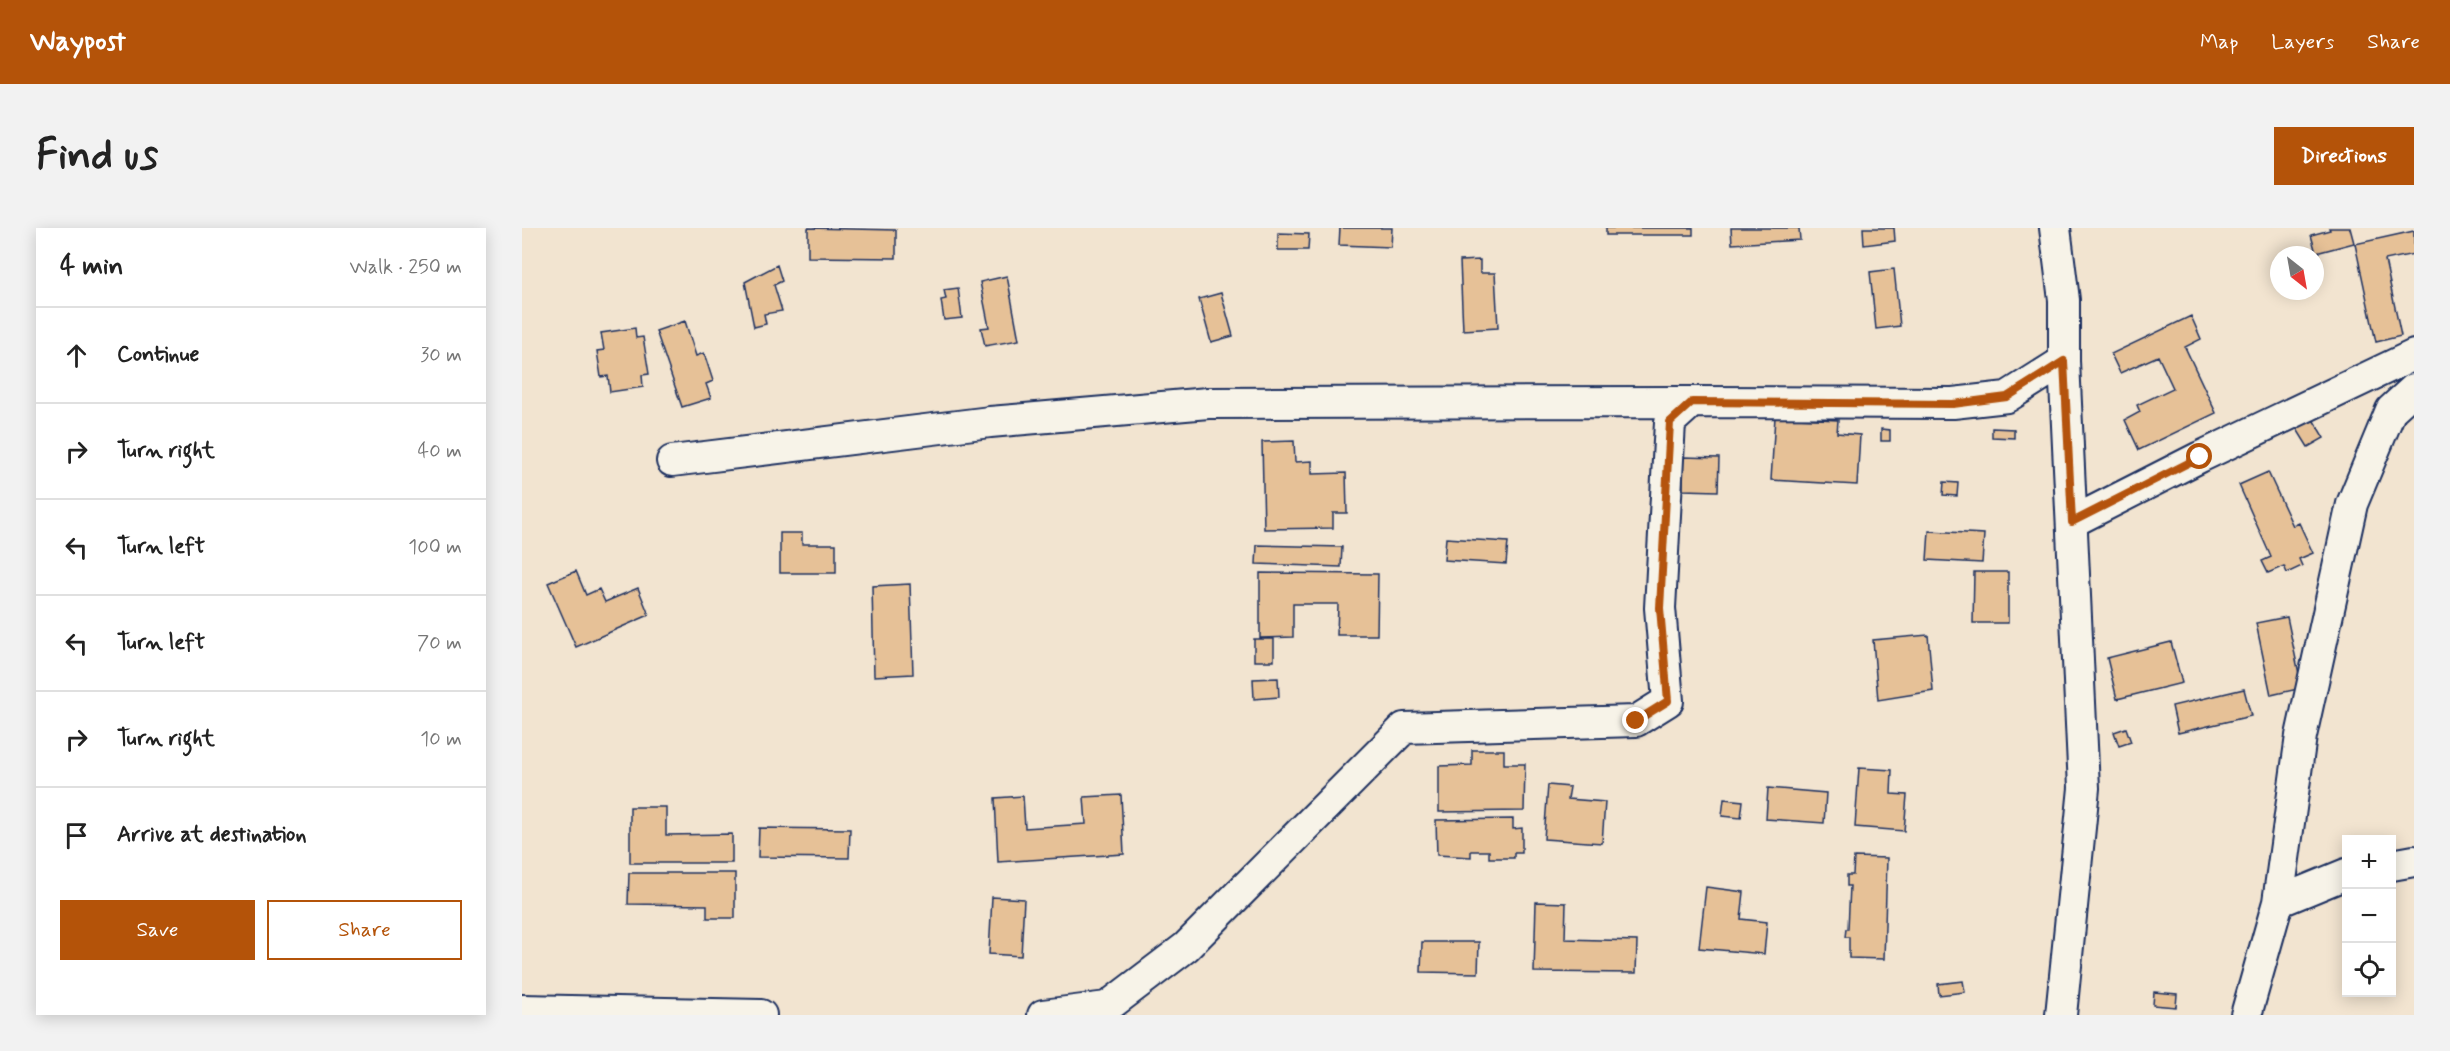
<!DOCTYPE html>
<meta charset="utf-8">
<style>
body{margin:0;font-family:Mynerve,sans-serif;background:#f2f2f2;color:#222}
.controls{position:absolute;right:18px;bottom:18px;display:grid;overflow:hidden;border-radius:0px;box-shadow:0 3px 15px #0003}
.controls button{width:54px;height:54px;display:grid;place-items:center;padding:0;border:0;border-bottom:2px solid #e0e0e0;background:#fff;color:#222;font:30px sans-serif}
.compass{position:absolute;left:1748px;top:18px;width:54px;height:54px;border-radius:50%;background:#fff;box-shadow:0 3px 15px #0003;rotate:149deg}
.stop{position:absolute;width:18px;height:18px;margin:-14px;border:4px solid #b45309;border-radius:50%;background:#fff}
.stop.end{background:#b45309;border-color:#fff;box-shadow:0 2px 6px #0008}
.list{margin:0;padding:0;list-style:none}
h2{display:flex;justify-content:space-between;align-items:center;height:78px;margin:0;padding:0 24px;font-size:26px}
h2 small{font-size:20px;font-weight:400;color:#767676}
.list li{display:grid;grid-template-columns:39px 1fr auto;gap:18px;align-items:center;box-sizing:border-box;height:96px;padding:0 24px;border-top:2px solid #e0e0e0}
.list b{display:block;font-size:22px;white-space:nowrap}
.list em{font-size:20px;font-style:normal;color:#767676}
.actions{display:flex;gap:12px;padding:18px 24px}
.actions a{flex:1;padding:14px 0;border:2px solid #b45309;border-radius:0px;text-align:center;font-size:21px;color:#b45309}
.actions .main{background:#b45309;color:#fff}
.icon{flex:none;width:33px;height:33px;fill:none;stroke:currentColor;stroke-width:2;stroke-linecap:round;stroke-linejoin:round}
.map{position:relative;flex:none;width:1892px;height:787px;overflow:hidden;border-radius:0px}
header{display:flex;align-items:center;gap:36px;box-sizing:border-box;height:84px;padding:0 30px;background:#b45309;color:#fff}
header strong{font-size:28px}
nav{display:flex;gap:33px;margin-inline-start:auto;font-size:21px}
.intro{display:flex;align-items:center;justify-content:space-between;box-sizing:border-box;height:144px;padding:0 36px}
h1{margin:0;font-size:42px}
.button{padding:15px 27px;border-radius:0px;background:#b45309;color:#fff;font-size:21px;font-weight:700}
main{display:flex;gap:36px;padding:0 36px}
aside{flex:1;background:#fff;border-radius:0px;box-shadow:0 3px 15px #0003}
.map>svg:first-child{display:block}
.building{fill:#e6c197;stroke:#1b2f5e;stroke-width:1.5}
.lines{fill:none;stroke-linecap:round;stroke-linejoin:round}
.street-casing{stroke:#1b2f5e;stroke-width:34}
.street{stroke:#f7f3e8;stroke-width:30}
.route{stroke:#b45309;stroke-width:8}
</style>
<header>
<strong>Waypost</strong>
<nav><a>Map</a><a>Layers</a><a>Share</a></nav>
</header>
<div class="intro"><h1>Find us</h1><a class="button">Directions</a></div>
<main>
<aside>
<h2>4 min<small>Walk · 250 m</small></h2>
<ul class="list">
<li><svg class="icon" aria-label="ahead" viewBox="0 0 24 24"><path d="M12 20V5M6 11l6-6 6 6"/></svg><div><b>Continue</b></div><em>30 m</em></li>
<li><svg class="icon" aria-label="right" viewBox="0 0 24 24"><path d="M7 20v-9h11M14 6l5 5-5 5"/></svg><div><b>Turn right</b></div><em>40 m</em></li>
<li><svg class="icon" aria-label="left" viewBox="0 0 24 24"><path d="M17 20v-9H6M10 6l-5 5 5 5"/></svg><div><b>Turn left</b></div><em>100 m</em></li>
<li><svg class="icon" aria-label="left" viewBox="0 0 24 24"><path d="M17 20v-9H6M10 6l-5 5 5 5"/></svg><div><b>Turn left</b></div><em>70 m</em></li>
<li><svg class="icon" aria-label="right" viewBox="0 0 24 24"><path d="M7 20v-9h11M14 6l5 5-5 5"/></svg><div><b>Turn right</b></div><em>10 m</em></li>
<li><svg class="icon" aria-label="arrive" viewBox="0 0 24 24"><path d="M6 21V4h12l-3 4 3 4H6"/></svg><div><b>Arrive at destination</b></div></li>
</ul>
<div class="actions"><a class="main">Save</a><a>Share</a></div>
</aside>
<div class="map">
<svg width="1892" height="787" viewBox="0 0 1892 787">
<rect width="100%" height="100%" fill="#f2e4d0"/>
<filter id="ink" filterUnits="userSpaceOnUse"><feTurbulence type="fractalNoise" baseFrequency=".0167" numOctaves="2"/><feDisplacementMap in="SourceGraphic" scale="12" xChannelSelector="R" yChannelSelector="G"/><feConvolveMatrix kernelMatrix="1 2 1 2 8 2 1 2 1" color-interpolation-filters="sRGB"/></filter>
<g filter="url(#ink)">
<path class="building" d="M286 0 374 2V30L286 29Z
M818 0H870L869 19 817 17Z
M1084 0H1171V7H1084Z
M1209 0H1277L1278 12 1210 16Z
M1341 0H1372L1373 13 1342 17Z
M1807 0H1828L1832 15 1794 25 1789 7 1808 2Z
M1892 3V26L1863 32 1879 108 1854 114 1833 16Z
M756 5 787 6 786 22H756Z
M958 32V45H973L976 100 941 102 938 33Z
M255 37 260 53 252 57 260 83 242 86 244 96 232 99 223 54Z
M1372 41 1378 98 1354 101 1348 44Z
M485 48 497 112 463 118 459 100 467 99 458 54Z
M436 60 440 90 422 92 419 72 424 71 422 62Z
M699 65 711 108 689 114 677 71Z
M1669 88 1679 111 1663 119 1694 185 1617 222 1603 192 1618 184 1615 177 1651 160 1636 128 1598 145 1589 126Z
M163 93 174 128 182 125 191 153 184 156 189 170 160 179 134 103Z
M113 100 114 110 121 109 127 146 120 147 121 159 88 164 86 148 79 149 75 123 82 122 79 105Z
M1789 188 1802 210 1786 219 1773 198Z
M1253 189 1316 192 1315 205 1338 207 1335 257 1249 252Z
M1470 200 1492 201V210L1470 209Z
M1359 201 1368 202V213H1359Z
M772 213 773 234 790 233V246L824 245 825 285H811V300L742 301 740 214Z
M1161 229 1197 230 1196 263 1161 262Z
M1746 244 1771 298 1777 295 1791 325 1777 331 1780 338 1765 345 1762 338 1746 345 1740 333 1749 329 1717 257Z
M1422 254 1436 255 1435 268 1421 267Z
M1407 303 1462 306 1460 335 1405 332Z
M258 305H280V316H314V345H258Z
M924 310 986 314 984 336 922 332Z
M735 317 820 319 819 339 734 336Z
M54 343 64 367 77 361 83 374 116 360 127 387 54 419 26 355Z
M1452 344H1486V395H1451Z
M738 345 856 346 855 407H815L816 376H771V409L738 410Z
M388 356 391 446 352 448 350 358Z
M1765 389 1780 460 1749 467 1734 395Z
M1406 407 1411 463 1356 472 1351 412Z
M732 411H752V433H732Z
M1649 414 1660 455 1595 471 1585 430Z
M756 450 757 469 732 471 731 451Z
M1722 461 1729 488 1656 505 1650 478Z
M1604 500 1609 514 1597 518 1592 504Z
M950 522H982V536H1003L1002 583 917 584V538L950 537Z
M1337 540 1370 542 1369 566 1385 567 1382 603 1333 599Z
M1026 557 1048 559 1046 571 1083 574 1080 615 1022 611Z
M1246 560 1304 565 1302 595 1244 591Z
M599 567 602 626 476 634 473 570 501 568 503 600 564 596 562 569Z
M1202 571 1221 573 1219 590 1200 588Z
M108 579H144V607L210 606V635H108Z
M991 591V601L1000 600V625H992V630H967V623H949V629L915 627 914 592Z
M237 600 328 601 327 630 236 629Z
M1332 629 1365 630 1362 731 1327 730V709H1323L1324 701H1326L1328 658H1325V647H1331Z
M107 645H213V690H185V677L106 676Z
M1184 659 1222 664 1219 691 1245 694 1242 726 1177 720Z
M470 669 502 671 499 728 467 726Z
M1014 674 1044 675 1043 711 1115 713 1114 745 1012 744Z
M900 714H957L956 745 899 744Z
M1441 753 1443 764 1417 767 1416 756Z
M1632 764 1655 766 1654 779 1631 777Z"/>
<g class="lines">
<g class="street-casing">
<path id="street" d="M1533 0 1542 72V133L1562 560 1539 787
M150 233 468 194 686 175 1170 174
M1550 294 1678 229 1892 127
M1870 637 1892 633
M1756 674 1824 646
M0 782 239 787
M521 787 585 779 664 719 882 500 1114 493 1146 473 1138 380 1148 194 1170 174 1431 175 1485 169 1542 133
M1724 787 1756 674 1779 508 1830 276 1869 182 1892 161"/>
</g>
<use href="#street" class="street"/>
</g>
</g>
<g class="lines" filter="url(#ink)">
<path class="route" d="M1114 493 1146 473 1138 380 1148 194 1170 174 1431 176 1485 169 1542 133 1550 294 1678 229"/>
</g>
</svg>
<div class="controls">
<button>+</button>
<button>−</button>
<button><svg class="icon" aria-label="locate" viewBox="0 0 24 24"><circle cx="12" cy="12" r="6"/><path d="M12 2v4M12 18v4M2 12h4M18 12h4"/></svg></button>
</div>
<svg class="compass" viewBox="-18 -18 36 36"><path d="M0-13l5 13h-10z" fill="#e53935"/><path d="M0 13l5-13h-10z" fill="#767676"/></svg>
<div class="stop" style="left:1678px;top:229px"></div>
<div class="stop end" style="left:1114px;top:493px"></div>
</div>
</main>
